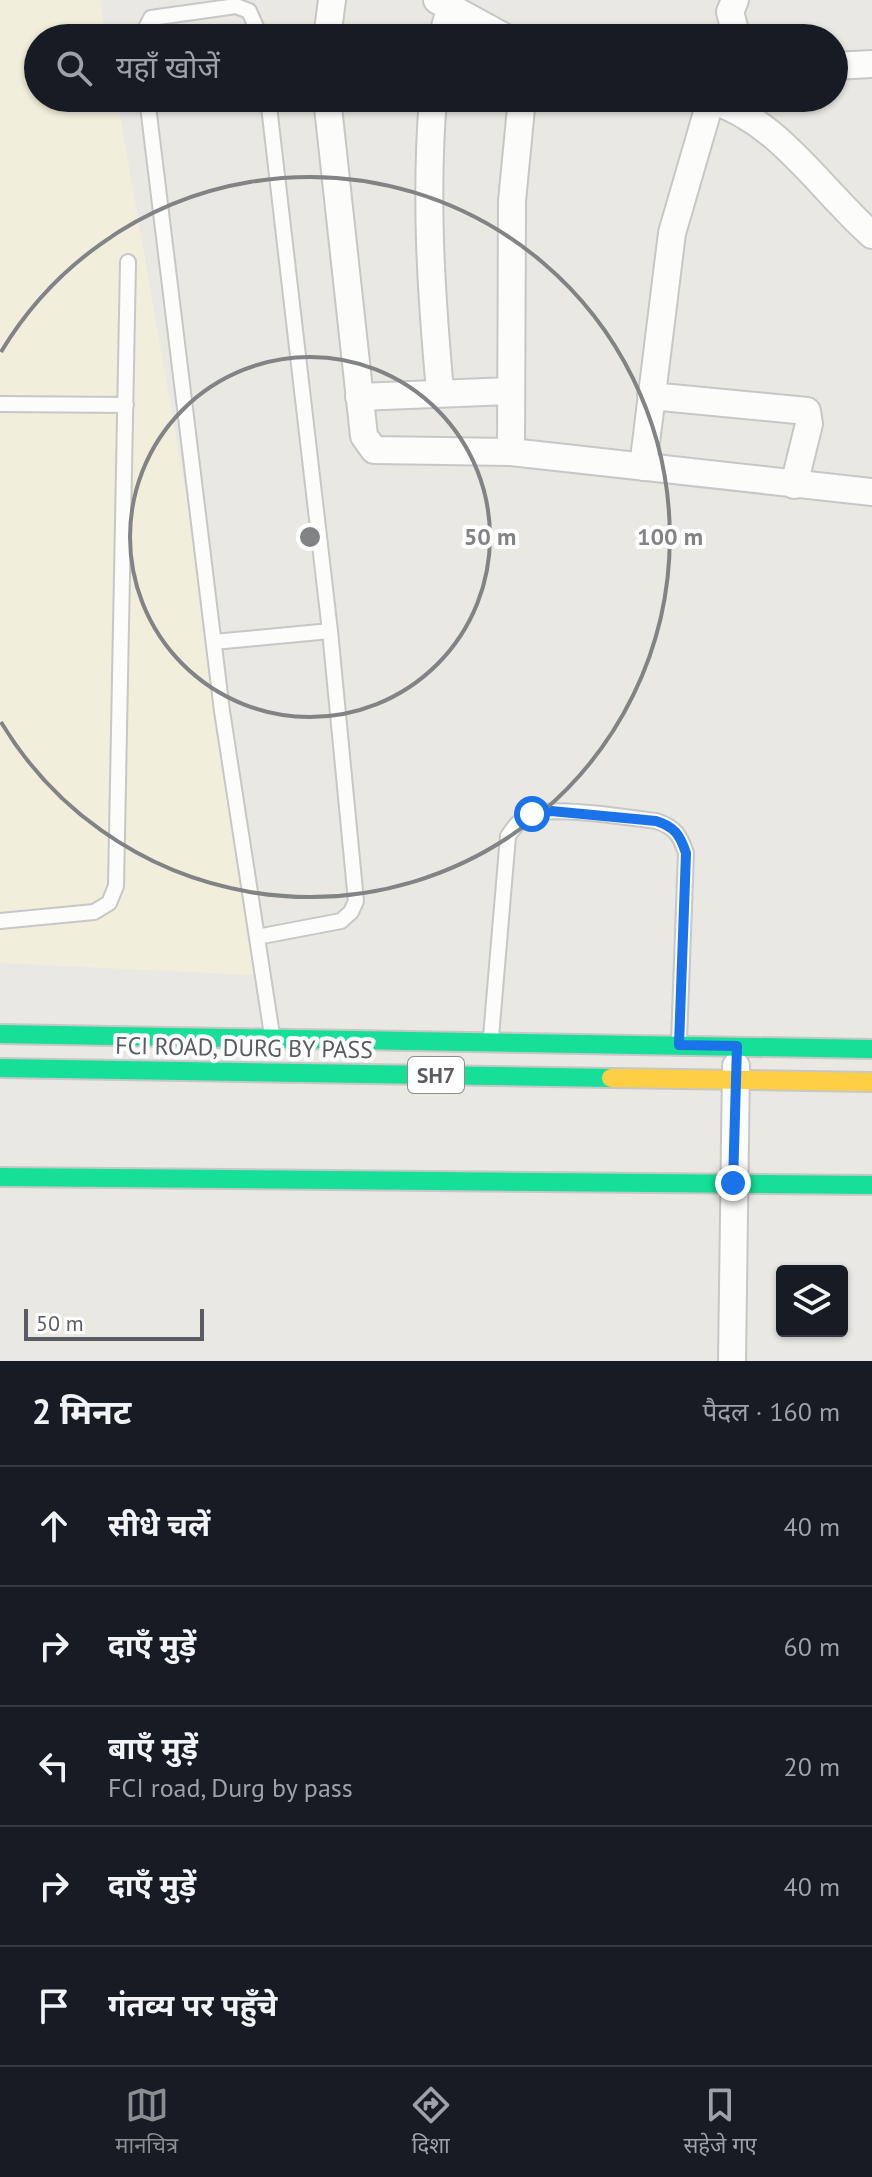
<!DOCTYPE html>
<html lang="hi">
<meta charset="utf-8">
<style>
body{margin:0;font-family:"PT Sans","Noto Sans Devanagari",sans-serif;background:#242831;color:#f1f3f6}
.controls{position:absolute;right:24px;bottom:24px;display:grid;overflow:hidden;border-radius:8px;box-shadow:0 2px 6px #0004}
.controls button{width:72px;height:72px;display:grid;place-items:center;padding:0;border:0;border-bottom:2px solid #363941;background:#171b24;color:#f1f3f6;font:40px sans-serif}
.scale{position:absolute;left:24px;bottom:20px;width:180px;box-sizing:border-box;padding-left:8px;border:4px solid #595c60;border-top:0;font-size:22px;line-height:28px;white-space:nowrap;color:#595c60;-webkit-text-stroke:6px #fff;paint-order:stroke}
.stop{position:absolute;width:24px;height:24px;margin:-18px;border:6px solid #1a73e8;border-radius:50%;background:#fff}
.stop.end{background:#1a73e8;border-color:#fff;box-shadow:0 2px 8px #0008}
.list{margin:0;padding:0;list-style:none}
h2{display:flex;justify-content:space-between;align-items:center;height:104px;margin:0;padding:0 32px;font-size:34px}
h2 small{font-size:26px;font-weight:400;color:#9ea1a6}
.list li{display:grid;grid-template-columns:52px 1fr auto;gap:24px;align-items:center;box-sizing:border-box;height:120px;padding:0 32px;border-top:2px solid #363941}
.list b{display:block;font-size:30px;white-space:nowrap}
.list p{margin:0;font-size:26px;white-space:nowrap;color:#9ea1a6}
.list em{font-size:26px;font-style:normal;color:#9ea1a6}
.icon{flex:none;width:44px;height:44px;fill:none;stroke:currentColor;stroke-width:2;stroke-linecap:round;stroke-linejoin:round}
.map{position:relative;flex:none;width:872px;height:1361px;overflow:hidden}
.search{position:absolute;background:#171b24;box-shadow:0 2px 6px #0004;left:24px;right:24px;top:24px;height:88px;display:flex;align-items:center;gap:20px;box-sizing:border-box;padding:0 28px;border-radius:44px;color:#9ea1a6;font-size:30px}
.sheet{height:704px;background:#171b24}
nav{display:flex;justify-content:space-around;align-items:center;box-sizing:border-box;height:112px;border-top:2px solid #363941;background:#171b24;font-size:22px;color:#9ea1a6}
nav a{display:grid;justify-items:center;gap:4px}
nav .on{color:#8b8d8e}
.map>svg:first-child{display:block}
.commercial{fill:#f2eedc}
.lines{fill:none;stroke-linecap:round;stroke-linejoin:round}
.lane-casing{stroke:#c6c7c6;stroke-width:18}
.street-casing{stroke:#c6c7c6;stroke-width:30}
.fast-casing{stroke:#c6c7c6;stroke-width:22}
.slow-casing{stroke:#c6c7c6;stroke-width:22}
.lane{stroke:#fcfcfb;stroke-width:14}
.street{stroke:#fcfcfb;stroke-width:26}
.fast{stroke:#16e098;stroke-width:18}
.slow{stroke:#ffcf43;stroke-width:18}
.route{stroke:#1a73e8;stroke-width:10}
.ring{fill:none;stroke:#818385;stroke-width:4}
.labels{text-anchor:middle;stroke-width:8;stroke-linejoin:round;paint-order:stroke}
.shield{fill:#fff;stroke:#8b8d90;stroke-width:2}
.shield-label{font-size:22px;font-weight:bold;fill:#595c60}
.street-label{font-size:24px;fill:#595c60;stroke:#fff}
.centre{fill:#818385;stroke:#fff;stroke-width:4}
.ring-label{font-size:24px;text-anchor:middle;font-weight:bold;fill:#818385;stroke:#fff;stroke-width:8;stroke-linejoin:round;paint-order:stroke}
</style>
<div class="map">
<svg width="872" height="1361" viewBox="0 0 872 1361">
<rect width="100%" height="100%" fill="#e9e8e3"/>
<path class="commercial" d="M0 0H100L106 38H38V98H117L270 976 0 963Z"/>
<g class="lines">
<g class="lane-casing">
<path id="lane" d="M141 38 151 18 236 6 249 11 261 38
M147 98 222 711 272 1035
M0 404 126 405
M214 642 330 631
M0 921 94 912 109 903 116 886 128 262
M257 937 341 921 351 912 356 901 330 631 268 98
M491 1037 508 836C514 827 520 819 530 815 552 805 629 818 656 821 675 827 680 835 686 853L679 1041"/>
</g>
<g class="street-casing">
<path id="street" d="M437 0 506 38
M735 0 730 12 737 38
M327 38 332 0
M442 38 451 5
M834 66 872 64
M327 98 364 436 374 450 511 452 872 492
M433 98C425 199 431 291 440 391
M706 98C780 121 817 186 872 235
M651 396 807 411 809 424 794 485
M359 397 511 391
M511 452 512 201 522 98
M643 467 672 233 711 99
M732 1361 736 1066"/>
</g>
<g class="fast-casing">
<path id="fast" d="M0 1034 872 1049
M0 1068 611 1078
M0 1177 872 1185"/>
</g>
<g class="slow-casing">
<path id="slow" d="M611 1078 872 1082"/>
</g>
<use href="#lane" class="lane"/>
<use href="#street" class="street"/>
<use href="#fast" class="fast"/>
<use href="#slow" class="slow"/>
</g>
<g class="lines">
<path class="route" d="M532 814 551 811 656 821C675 827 680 835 686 853L679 1045 737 1046 733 1183"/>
</g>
<g class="ring">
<circle cx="310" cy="537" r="180"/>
<path d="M1 352A360 360 0 1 1 1 722"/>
</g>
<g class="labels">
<rect class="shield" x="408" y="1057" width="56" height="36" rx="6"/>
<g class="shield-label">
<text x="436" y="1083">SH7</text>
</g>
<g class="street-label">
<text transform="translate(244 1048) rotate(1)" y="8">FCI ROAD, DURG BY PASS</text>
</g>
</g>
<circle cx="310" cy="537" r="12" class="centre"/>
<g class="ring-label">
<text x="490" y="545">50 m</text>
<text x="670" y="545">100 m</text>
</g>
</svg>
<div class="controls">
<button><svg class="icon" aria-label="layers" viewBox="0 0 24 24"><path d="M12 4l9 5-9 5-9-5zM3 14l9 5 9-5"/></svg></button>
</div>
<div class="scale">50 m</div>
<div class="stop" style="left:532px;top:814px"></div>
<div class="stop end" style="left:733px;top:1183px"></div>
<div class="search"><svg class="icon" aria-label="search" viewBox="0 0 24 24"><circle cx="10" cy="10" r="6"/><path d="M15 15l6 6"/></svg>यहाँ खोजें</div>
</div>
<section class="sheet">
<h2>2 मिनट<small>पैदल · 160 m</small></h2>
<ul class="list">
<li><svg class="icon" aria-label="ahead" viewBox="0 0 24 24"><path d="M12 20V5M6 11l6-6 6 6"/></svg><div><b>सीधे चलें</b></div><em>40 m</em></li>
<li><svg class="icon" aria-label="right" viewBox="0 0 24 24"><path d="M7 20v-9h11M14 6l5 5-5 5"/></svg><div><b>दाएँ मुड़ें</b></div><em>60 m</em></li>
<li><svg class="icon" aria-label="left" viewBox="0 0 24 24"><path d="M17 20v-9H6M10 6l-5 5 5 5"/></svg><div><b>बाएँ मुड़ें</b><p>FCI road, Durg by pass</p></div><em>20 m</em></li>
<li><svg class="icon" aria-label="right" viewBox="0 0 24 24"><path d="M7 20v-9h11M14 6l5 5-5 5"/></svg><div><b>दाएँ मुड़ें</b></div><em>40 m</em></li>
<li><svg class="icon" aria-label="arrive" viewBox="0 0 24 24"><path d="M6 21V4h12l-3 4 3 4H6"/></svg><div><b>गंतव्य पर पहुँचे</b></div></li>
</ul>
</section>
<nav>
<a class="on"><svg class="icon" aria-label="map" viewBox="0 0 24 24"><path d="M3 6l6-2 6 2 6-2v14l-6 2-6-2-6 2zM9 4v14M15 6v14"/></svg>मानचित्र</a>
<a><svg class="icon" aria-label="directions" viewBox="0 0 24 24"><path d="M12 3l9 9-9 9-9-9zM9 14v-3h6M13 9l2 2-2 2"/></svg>दिशा</a>
<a><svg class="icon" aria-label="saved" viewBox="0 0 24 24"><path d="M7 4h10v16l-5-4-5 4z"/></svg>सहेजे गए</a>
</nav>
